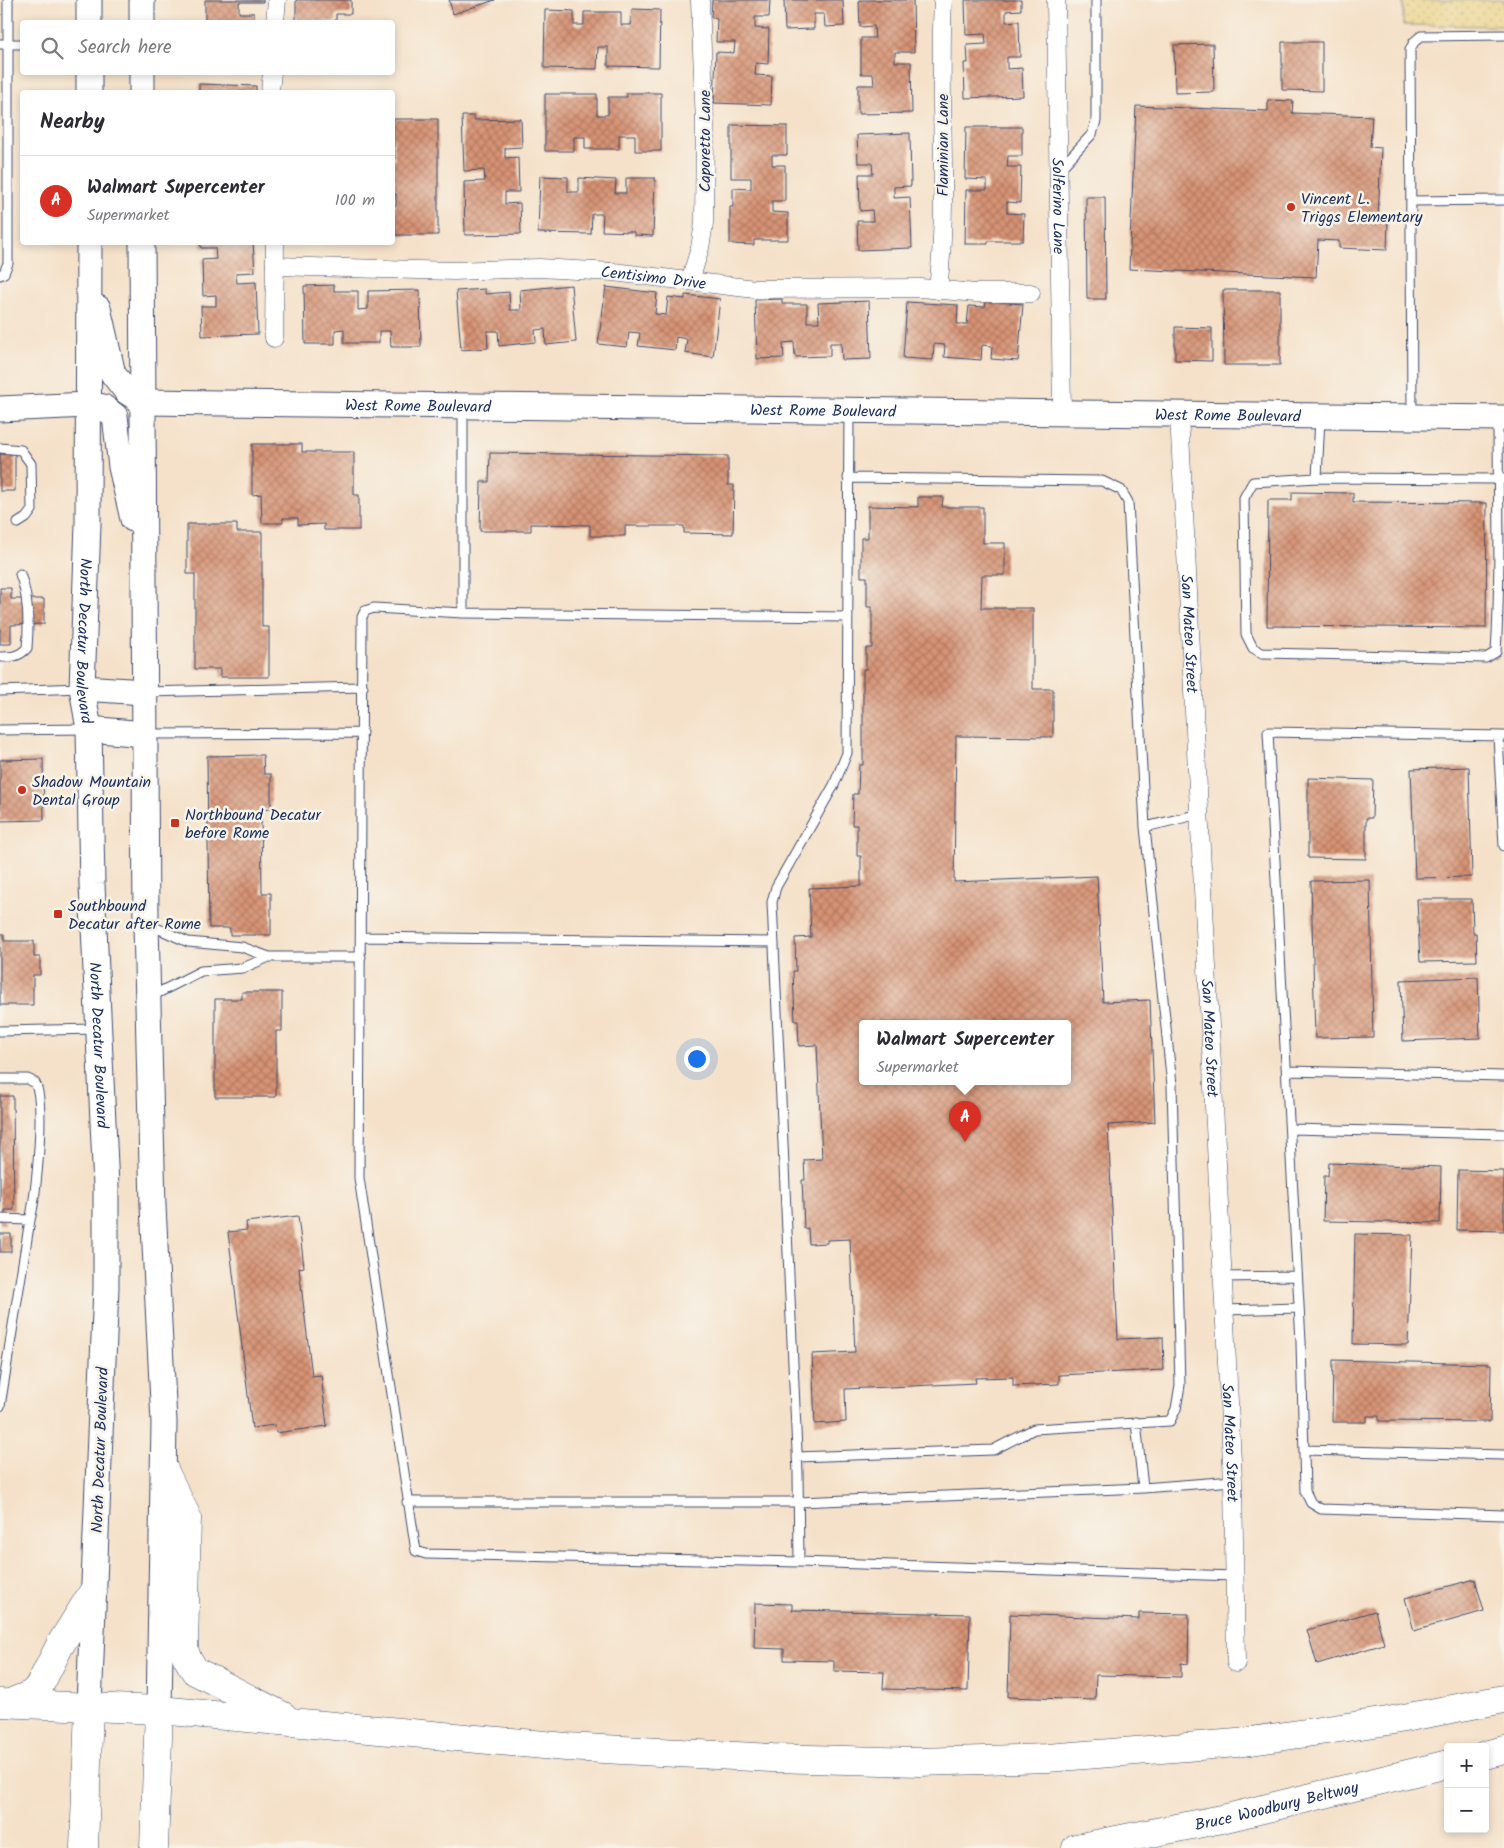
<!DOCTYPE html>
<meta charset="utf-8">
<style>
body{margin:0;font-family:Kalam,sans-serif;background:#f7f7f7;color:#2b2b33}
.controls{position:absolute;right:15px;bottom:15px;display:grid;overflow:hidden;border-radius:5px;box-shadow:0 2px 8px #0003}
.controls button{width:45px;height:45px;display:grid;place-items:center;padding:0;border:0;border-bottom:1px solid #e1e1e2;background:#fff;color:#2b2b33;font:25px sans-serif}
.you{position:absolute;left:696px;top:1058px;width:18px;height:18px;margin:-12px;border:4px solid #fff;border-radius:50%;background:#1a73e8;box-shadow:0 0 0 8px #1a73e833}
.badge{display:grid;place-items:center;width:32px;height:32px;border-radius:50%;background:#d93025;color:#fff;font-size:16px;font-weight:700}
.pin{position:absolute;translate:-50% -41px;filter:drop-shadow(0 1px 2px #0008)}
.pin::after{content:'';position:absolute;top:26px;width:18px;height:15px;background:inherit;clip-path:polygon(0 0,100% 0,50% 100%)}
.popup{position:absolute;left:859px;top:1020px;width:212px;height:65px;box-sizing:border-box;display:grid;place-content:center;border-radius:5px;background:#fff;filter:drop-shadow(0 1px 4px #0005);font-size:16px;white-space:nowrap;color:#7c7c81}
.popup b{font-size:19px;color:#2b2b33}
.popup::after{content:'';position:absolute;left:50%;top:100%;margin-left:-10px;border:10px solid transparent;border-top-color:#fff}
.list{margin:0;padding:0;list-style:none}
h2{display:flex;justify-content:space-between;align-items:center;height:65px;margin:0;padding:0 20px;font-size:21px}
h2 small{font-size:16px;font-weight:400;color:#7c7c81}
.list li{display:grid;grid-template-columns:32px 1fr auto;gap:15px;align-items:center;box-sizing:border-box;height:90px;padding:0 20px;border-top:1px solid #e1e1e2}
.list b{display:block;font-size:19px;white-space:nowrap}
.list p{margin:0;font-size:16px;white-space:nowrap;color:#7c7c81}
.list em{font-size:16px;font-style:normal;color:#7c7c81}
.icon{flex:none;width:28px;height:28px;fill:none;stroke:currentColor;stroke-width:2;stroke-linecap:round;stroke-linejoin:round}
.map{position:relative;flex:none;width:1504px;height:1848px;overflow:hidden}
.search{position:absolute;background:#fff;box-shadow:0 2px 8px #0003;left:20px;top:20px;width:375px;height:55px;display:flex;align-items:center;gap:12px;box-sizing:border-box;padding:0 18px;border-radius:5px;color:#7c7c81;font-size:19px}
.panel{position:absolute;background:#fff;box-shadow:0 2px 8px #0003;left:20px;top:90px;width:375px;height:155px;border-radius:5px}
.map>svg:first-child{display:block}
.sand{fill:url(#sand-dots);stroke:#84847e}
.building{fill:url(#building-cross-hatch);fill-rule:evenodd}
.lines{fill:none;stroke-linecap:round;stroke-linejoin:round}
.lane-casing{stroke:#3c4a6e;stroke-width:11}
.street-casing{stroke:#3c4a6e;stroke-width:19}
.secondary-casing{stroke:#3c4a6e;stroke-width:27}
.primary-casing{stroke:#3c4a6e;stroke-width:29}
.highway-casing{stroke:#3c4a6e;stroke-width:29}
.lane{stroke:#fff;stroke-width:9}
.street{stroke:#fff;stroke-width:18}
.secondary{stroke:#fff;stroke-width:25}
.primary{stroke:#fff;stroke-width:28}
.highway{stroke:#fff;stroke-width:28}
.poi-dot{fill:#c8321e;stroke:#f7f3e8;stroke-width:2}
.labels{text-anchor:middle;stroke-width:5;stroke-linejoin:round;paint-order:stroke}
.street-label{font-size:16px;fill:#1b2f5e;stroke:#f7f3e8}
.poi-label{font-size:16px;fill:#1b2f5e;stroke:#f7f3e8;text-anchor:start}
</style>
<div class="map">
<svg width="1504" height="1848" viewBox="0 0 1504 1848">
<defs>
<pattern id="sand-dots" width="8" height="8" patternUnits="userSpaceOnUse" patternTransform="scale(1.25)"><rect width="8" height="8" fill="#eeda9e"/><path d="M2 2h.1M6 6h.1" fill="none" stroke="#ccbb8a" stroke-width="1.8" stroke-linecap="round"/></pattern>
<pattern id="building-cross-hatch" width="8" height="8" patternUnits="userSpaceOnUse" patternTransform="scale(1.25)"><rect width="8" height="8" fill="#d79374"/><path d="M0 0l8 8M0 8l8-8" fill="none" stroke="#ae7862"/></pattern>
</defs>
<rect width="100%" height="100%" fill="#f7f3e8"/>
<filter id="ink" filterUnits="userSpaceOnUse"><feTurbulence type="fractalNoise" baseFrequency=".02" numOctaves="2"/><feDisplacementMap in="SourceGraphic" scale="10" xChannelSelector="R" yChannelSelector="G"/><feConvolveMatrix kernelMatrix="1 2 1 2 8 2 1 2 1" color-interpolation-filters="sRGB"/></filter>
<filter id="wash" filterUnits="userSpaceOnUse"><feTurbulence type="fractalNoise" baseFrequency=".0096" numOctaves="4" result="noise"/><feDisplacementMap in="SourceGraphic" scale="20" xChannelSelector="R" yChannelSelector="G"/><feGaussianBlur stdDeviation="1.12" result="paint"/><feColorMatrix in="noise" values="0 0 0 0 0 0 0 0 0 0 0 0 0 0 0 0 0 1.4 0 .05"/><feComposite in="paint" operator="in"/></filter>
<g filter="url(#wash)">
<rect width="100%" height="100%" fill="#f5e1c9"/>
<path class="sand" d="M1403 0H1504V26L1403 25Z"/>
<g id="blocks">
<path class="building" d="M205 0H263V2H239V13H254V22H205Z
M296 0H351V14H336V22H296Z
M449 0H495L453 14Z
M712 0H770L769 17H755V28L769 29 768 64 756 63 755 75 772 76 771 105 714 103 716 52 734 53 735 42H716L717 18 711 17Z
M784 0H843L844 26 825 27 824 14H814V29L785 30Z
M859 0H913L914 52H895V62H911L912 113 858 114V85H874L873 74H861V38H875L874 26 860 27Z
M965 0H1021V10L1006 11V22L1019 21 1020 57H1007V69L1022 68 1023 96 965 98 964 63H968L967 45 986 44 985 34 966 35Z
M632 9 660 10 659 67 608 66V47H598L597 69 544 68 545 10 574 11V25H584V12H621V25H631Z
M1282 42H1322V91L1282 90Z
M1213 44 1214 92 1175 93 1174 45Z
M199 84 256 86V92H199Z
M627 93H661V151H635V135H619V149H585V137H574V151H545V94H597V115H608V97H627Z
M1268 100 1293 101 1292 113 1372 116 1370 147 1381 148 1378 222H1388L1387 250 1339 248V241L1318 240 1316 277 1129 269 1136 106 1268 111Z
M462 116H474V120L521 119 522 147 505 148V158L518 157 519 192H505V204L520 203 521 234 465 235 464 182 485 181 484 170 464 171Z
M392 119H438V235H392V206H396V194H392V159H395Z
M731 125 787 126V155H772V165H785V201H772V212L788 213V240H754V245L730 244V207H733V188L751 189V178H731Z
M966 127H1022V156H1008L1007 167H1021L1020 203 1007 202V213L1024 214 1023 241H988V244H965L966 190H987V180L965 179Z
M910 133 911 186 894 187V198L910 197 912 248 858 250 857 221H873L872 210 860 211 859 174H873L872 163H858L857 135Z
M540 176 568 177V192H579V178L616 180 615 193H626V178H655L653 236 634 235V232L602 231 603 214H592L591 234 538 233Z
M1086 197H1105L1106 299H1087Z
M200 242H253L255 272 236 273 237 283 256 282 258 334 202 336 201 306H216V295L203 296 202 260 216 259 215 248H201Z
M334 285V291H358V310L368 309V291L420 290 421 347H391L390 331H379V343H344V329L335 330V344H305L304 286Z
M571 285 576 342 546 345 545 329 535 330 536 342 499 346 498 331H487L488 348 461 350 456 291 485 289V294L509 292 510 310H521L520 290Z
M606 287 657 293 655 314 666 315 668 297 685 299V295L720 299 713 357 685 353 687 339 676 337 675 350 638 346 640 333 629 332 627 347 598 344Z
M1223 290H1280V365H1224Z
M782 299V304H807V322H819L818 303 869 301 871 359 842 360 841 343H830V356L795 357 794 342 783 343 784 358 757 359 755 300Z
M986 301 1023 304 1018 361 991 359 992 346 982 345 981 360 944 357 945 345 934 344 933 360 903 358 907 302 958 305 957 324H967L969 306 985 307Z
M1175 327 1212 328V361L1175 360Z
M252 444H302V452H354V495H359V530H324V524L298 525V518H283V523H262L261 494 252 495Z
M490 453 728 456V485H734L733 534 684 533V526H625V536H590V525L531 524V531H480L481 482H489Z
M0 454H15V491H0Z
M1292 492 1353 493V502L1487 503 1486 628 1267 626 1268 500H1292Z
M918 497H943L942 507H983V543H1005V575H982L981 608H1033V689H1053V737L956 736 954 882 1097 876 1103 1002 1150 1000 1155 1122 1108 1125 1118 1339 1163 1337 1164 1370 1059 1375V1384L1013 1386V1377L975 1378 976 1383 845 1389 846 1422 815 1424 812 1354 855 1352 850 1239 827 1240V1243L809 1244 808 1228 804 1229 802 1180H805L804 1160 822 1159 817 1045 799 1046 798 1021H795L793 971H796L795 938 811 937 809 888 861 886V856H857V825H852L853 794H858L859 765H863V669H866V648H872V607H867V577H861V538H868V506L918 507ZM862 1023H1068V1081H862Z
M187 524H237V532H262V627H269V677H220V669H195V574H187Z
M0 588H11V599H44V624L11 625V644H0Z
M263 755 264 774H271V809L261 810 262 893H271V935H230V928H209L207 756Z
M43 759 44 820 0 821V760Z
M1469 767 1472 877 1415 878 1411 769Z
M1308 778 1373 780 1372 818H1366V859L1308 858Z
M1370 880 1373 1037 1315 1038 1311 881Z
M1417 899H1472L1473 933H1476L1477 961 1420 962Z
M0 934H4V941H34V957H40V975H33V1005H0Z
M1478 977 1480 1038 1403 1041 1401 980Z
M242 992H282V1031H276V1097H215V999H242Z
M0 1096H13L14 1210H5V1224H0Z
M1329 1163 1441 1167 1440 1223 1323 1221 1324 1176H1328Z
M1458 1170 1504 1171V1231L1457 1230Z
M298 1216 304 1267 299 1268 312 1376 321 1375 327 1426 276 1433 275 1425 252 1428 228 1232 247 1230 246 1222Z
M0 1234H11V1252H0Z
M1355 1234 1412 1235 1408 1345 1353 1344Z
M1333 1360 1491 1364 1490 1422 1379 1421V1416H1367V1422H1332Z
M1475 1579 1484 1611 1414 1631 1405 1598Z
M755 1603 792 1604V1610L970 1614 968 1691 883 1689 884 1672 834 1671V1661L784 1660V1649L754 1648Z
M1375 1611 1384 1644 1317 1664 1307 1630Z
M1139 1613 1189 1614 1188 1664 1181 1663V1677L1096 1675 1095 1700 1008 1697 1010 1614 1139 1619Z"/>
</g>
</g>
<g filter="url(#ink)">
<use href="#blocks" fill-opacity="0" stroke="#3c4a6e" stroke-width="1"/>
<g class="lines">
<g class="lane-casing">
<path id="lane" d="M0 44H22
M1060 169 1092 134 1096 121V0
M1411 201 1504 200
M0 275 4 273 8 263V0
M463 407V613L374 608 365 611 362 617 359 1178 416 1551 426 1554 799 1562 1235 1576
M1412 416 1410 50 1414 42 1421 36 1504 35
M1498 419C1498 496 1501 574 1496 652L1486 658 1262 653 1253 648 1246 634 1244 498 1253 482 1317 478 1498 479H1504
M0 448 21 450 31 464 32 510 26 518 18 523
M1317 478 1320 418
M463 613 848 617
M0 657C11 657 19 657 27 648 29 624 29 597 20 574
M0 691 81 688
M145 692 363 687
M0 730 87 729
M147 734 362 733
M1498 736 1504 846
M1504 736 1268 732 1301 1342 1305 1491 1311 1503 1321 1509 1504 1515
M1145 827 1199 814
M150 925 188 942 242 947 269 957H361
M361 937 774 942
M150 997 201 971 243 968 269 957
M0 1031 97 1029
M1287 1071 1504 1076
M0 1079H28L35 1083C46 1102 36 1196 30 1220L0 1219
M1290 1129 1504 1134
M1221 1277 1297 1276
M1223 1310 1299 1308
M0 1406 30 1220
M1136 1422 1143 1488
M1304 1450 1504 1455
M797 1457 993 1450 1034 1429 1170 1421 1176 1409 1180 1385 1172 1085 1145 827 1128 502 1121 490 1102 481 848 478
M407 1502H799L1143 1488 1233 1481
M799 1562 798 1473 772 902 776 887 834 785 847 753 849 412"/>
</g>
<g class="street-casing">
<g id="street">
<path id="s1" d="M1056 0 1062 412"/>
<path d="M275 22 277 0"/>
<path d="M270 92 272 72"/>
<path id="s2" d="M275 266 454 271 539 268 613 272 755 289 921 288 976 293H1031"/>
<path d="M690 281 700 248 704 223 705 124 700 0"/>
<path d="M938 290C949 194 938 96 943 0"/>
<path d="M274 338 275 242"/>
<path id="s3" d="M1179 414 1233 1481 1236 1663"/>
</g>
</g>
<g class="secondary-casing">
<g id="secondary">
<path d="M142 0V22"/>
<path d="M89 22V0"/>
<path d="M89 72V92"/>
<path d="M142 72V92"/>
<path id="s4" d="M89 242 88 524 82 688 89 729 92 884 106 1187V1287L89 1706"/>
<path d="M142 242 146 924 153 1206 164 1422 159 1710"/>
<path d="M98 308 113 374 127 392 143 402"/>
<path id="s5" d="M143 402 1504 418"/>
<path d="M0 409 88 405 103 407 115 416 121 467 133 519"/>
<path d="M82 688 145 692"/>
<path d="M89 729 144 734"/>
</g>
</g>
<g class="primary-casing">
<path id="primary" d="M84 1848 89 1706
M154 1848 159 1710"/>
</g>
<g class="highway-casing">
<g id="highway">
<path d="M164 1470 187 1517 184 1647 186 1656 195 1671 283 1716"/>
<path d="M0 1703 159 1710 566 1747 772 1758 919 1762 1047 1758 1237 1743 1388 1721 1504 1699"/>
<path d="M10 1703 32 1694 40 1685 60 1645 93 1592"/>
<path d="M1485 1755 1504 1750"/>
<path id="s6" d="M1076 1848 1222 1819 1448 1764"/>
</g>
</g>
<use href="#lane" class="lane"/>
<use href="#street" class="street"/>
<use href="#secondary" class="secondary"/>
<use href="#primary" class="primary"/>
<use href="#highway" class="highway"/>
</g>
</g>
<g class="poi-dot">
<circle cx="1291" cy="207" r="5"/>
<circle cx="22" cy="790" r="5"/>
<rect x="170" y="818" width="10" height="10" rx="2.5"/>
<rect x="53" y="909" width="10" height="10" rx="2.5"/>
</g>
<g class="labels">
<g class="street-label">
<text transform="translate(704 141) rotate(-90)" y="6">Caporetto Lane</text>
<text transform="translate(942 145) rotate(-90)" y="6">Flaminian Lane</text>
<text dy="6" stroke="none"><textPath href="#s1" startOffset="206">Solferino Lane</textPath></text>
<text dy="6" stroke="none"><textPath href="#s2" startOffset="379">Centisimo Drive</textPath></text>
<text dy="6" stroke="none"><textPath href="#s5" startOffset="275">West Rome Boulevard</textPath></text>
<text dy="6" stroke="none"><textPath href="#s5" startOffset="680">West Rome Boulevard</textPath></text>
<text dy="6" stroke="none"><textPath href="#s5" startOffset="1085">West Rome Boulevard</textPath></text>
<text dy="6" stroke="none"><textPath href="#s3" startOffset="220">San Mateo Street</textPath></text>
<text dy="6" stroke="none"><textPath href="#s4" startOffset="399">North Decatur Boulevard</textPath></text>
<text dy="6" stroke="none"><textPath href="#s3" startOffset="625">San Mateo Street</textPath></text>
<text dy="6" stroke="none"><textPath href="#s4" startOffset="804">North Decatur Boulevard</textPath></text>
<text dy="6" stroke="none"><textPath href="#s3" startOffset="1030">San Mateo Street</textPath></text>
<text transform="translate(99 1450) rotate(-88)" y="6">North Decatur Boulevard</text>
<text dy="6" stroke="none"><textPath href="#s6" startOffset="205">Bruce Woodbury Beltway</textPath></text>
</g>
<g class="poi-label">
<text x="1301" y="204">Vincent L.<tspan x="1301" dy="18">Triggs Elementary</tspan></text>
<text x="32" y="787">Shadow Mountain<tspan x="32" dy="18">Dental Group</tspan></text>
<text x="185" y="820">Northbound Decatur<tspan x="185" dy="18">before Rome</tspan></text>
<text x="68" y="911">Southbound<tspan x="68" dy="18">Decatur after Rome</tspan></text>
</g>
</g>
</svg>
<div class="controls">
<button>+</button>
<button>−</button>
</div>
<div class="you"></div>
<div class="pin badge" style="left:965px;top:1142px">A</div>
<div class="popup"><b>Walmart Supercenter</b>Supermarket</div>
<div class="search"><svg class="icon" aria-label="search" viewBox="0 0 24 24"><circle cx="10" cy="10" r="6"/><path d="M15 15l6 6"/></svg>Search here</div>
<section class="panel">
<h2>Nearby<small></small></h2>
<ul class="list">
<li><span class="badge">A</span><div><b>Walmart Supercenter</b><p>Supermarket</p></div><em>100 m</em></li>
</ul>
</section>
</div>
